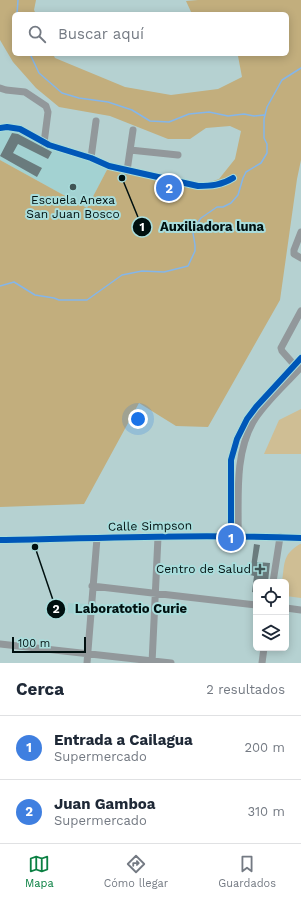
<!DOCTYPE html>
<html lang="es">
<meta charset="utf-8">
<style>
body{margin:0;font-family:"Work Sans",sans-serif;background:#f6f6f7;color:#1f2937}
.controls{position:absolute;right:12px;bottom:12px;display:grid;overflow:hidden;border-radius:6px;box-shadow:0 2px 10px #0003}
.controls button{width:36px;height:36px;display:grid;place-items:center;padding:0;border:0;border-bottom:1px solid #e0e1e3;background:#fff;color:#1f2937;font:20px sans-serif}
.scale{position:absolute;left:12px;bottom:10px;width:74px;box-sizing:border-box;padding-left:4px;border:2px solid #001010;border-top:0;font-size:11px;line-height:14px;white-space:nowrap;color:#001010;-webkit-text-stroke:3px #a9dddc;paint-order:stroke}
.you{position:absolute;left:138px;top:419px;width:14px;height:14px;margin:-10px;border:3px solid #fff;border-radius:50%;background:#1a73e8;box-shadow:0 0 0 6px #1a73e833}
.badge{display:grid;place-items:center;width:26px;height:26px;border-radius:50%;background:#0b8043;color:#fff;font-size:13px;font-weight:700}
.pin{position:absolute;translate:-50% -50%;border:2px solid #fff;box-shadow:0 1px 4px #0006}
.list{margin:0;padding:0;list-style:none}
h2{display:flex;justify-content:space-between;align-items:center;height:52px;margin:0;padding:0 16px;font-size:17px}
h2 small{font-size:13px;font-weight:400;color:#747a83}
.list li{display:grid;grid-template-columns:26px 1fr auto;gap:12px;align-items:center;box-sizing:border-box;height:64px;padding:0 16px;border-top:1px solid #e0e1e3}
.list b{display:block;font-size:15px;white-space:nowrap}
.list p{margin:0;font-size:13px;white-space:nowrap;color:#747a83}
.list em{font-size:13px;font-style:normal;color:#747a83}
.icon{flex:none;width:22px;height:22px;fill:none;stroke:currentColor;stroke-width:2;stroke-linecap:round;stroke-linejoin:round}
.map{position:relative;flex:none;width:301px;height:663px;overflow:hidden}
.search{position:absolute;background:#fff;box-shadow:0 2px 10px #0003;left:12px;right:12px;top:12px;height:44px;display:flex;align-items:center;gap:10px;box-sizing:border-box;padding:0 14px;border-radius:6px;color:#747a83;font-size:15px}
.sheet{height:180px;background:#fff}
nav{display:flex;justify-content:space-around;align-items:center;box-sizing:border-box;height:56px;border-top:1px solid #e0e1e3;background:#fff;font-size:11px;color:#747a83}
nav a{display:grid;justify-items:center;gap:2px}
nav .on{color:#0b8043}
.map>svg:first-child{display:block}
.built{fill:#a3d2d2}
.green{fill:#cfbe94}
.forest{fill:#c2ae7d}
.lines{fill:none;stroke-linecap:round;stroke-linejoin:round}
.stream{stroke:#84b6ea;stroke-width:1.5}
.building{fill:#6a7b7d}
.minor{stroke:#92989b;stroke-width:7}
.cycleway-casing{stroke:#a9dddc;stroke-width:8}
.cycleway{stroke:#0057b8;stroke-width:6}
.poi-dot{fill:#3f5454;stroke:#a9dddc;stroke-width:1.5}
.labels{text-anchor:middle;stroke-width:4;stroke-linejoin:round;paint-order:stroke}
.poi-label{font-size:12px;fill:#001010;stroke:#a9dddc}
.street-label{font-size:12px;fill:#001010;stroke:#a9dddc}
.leader{fill:none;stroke:#001010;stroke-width:1.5}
.callout-dot{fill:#001010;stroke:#a9dddc;stroke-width:1.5}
.mark-label{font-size:12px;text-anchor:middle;font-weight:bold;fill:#fff}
.callout-label{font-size:13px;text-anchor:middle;font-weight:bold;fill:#001010;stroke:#a9dddc;stroke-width:4;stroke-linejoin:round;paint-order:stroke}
</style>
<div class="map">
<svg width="301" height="663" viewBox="0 0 301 663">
<rect width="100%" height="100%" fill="#b5d1d1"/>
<path class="built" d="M7 127 109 166 87 208 0 160V128Z
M68 603 87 604 86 615 68 613Z"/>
<path class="green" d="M301 409V454H264L279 420Z
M300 544H301V598L286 596V582H282C285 563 282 555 300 544Z"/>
<path class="forest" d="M0 0H36L34 10 36 14H14V54H53L55 58 125 87 171 95 218 89 242 77 238 56 234 54H287V14H192L186 1 198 0H301V160L297 179 280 300 208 427 176 426 139 403 84 504 0 507V160L87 208 109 166 198 186 219 179 235 159 241 131 230 126 206 128 190 139H168L110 116 59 107 36 88 13 62 0 40Z"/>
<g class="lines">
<path class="stream" d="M17 14 18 0
M30 54 39 73 62 93 79 98 108 102 132 110 150 121 169 122 189 114 209 112 228 116 244 114 254 116 264 115
M0 286 14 282 35 295 54 298 59 300H87L122 275 142 271 164 272 188 266 195 251V245L193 233 194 228 201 218 217 207H223L231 203 238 195 243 178 246 172 261 163 267 153V144L264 138V119L267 107 282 80 301 68"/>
</g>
<path class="building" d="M12 133 18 134 52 152 48 159 18 144 13 153 42 168 37 177 0 156Z
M254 544 260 545 257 562 270 563 268 582H256V593L252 592 254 576 250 575Z"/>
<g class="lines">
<path class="minor" d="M0 88 6 90 25 92 46 106 48 112 44 143
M0 128 7 127 20 129 49 145 91 158 109 166 198 186C211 186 222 185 233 178
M130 150 178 155
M91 158 96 121
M127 171 133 130
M301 232 294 250V254L301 258
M297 368 282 351 281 348 301 311
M231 536V460L237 439 247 419 256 407 301 358
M238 536C239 498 234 456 253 422 264 403 286 384 301 367
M0 540C100 538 201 534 301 538
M273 582 280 537
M92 586 256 605
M286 608 301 610
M0 644 171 663
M87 663 97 538
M152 663 158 537
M262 663 264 648"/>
<g class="cycleway-casing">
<path id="cycleway" d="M0 128 7 127 20 129 49 145 91 158 109 166 198 186C211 186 222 185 233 178
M231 536V460L237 439 247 419 256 407 301 358
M0 540C100 538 201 534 301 538"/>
</g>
<use href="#cycleway" class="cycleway"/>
</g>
<g class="poi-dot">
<circle cx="73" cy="187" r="4"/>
<path d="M258 563h4v4h4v4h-4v4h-4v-4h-4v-4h4z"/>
</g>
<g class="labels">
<g class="poi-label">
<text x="73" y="204">Escuela Anexa<tspan x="73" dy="14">San Juan Bosco</tspan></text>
<text x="251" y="573" text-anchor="end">Centro de Salud</text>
</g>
<g class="street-label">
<text transform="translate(150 526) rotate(-1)" y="4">Calle Simpson</text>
</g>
</g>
<path class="leader" d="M122 178L142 227M35 547L56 609"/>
<g class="callout-dot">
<circle cx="122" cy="178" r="4"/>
<circle cx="35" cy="547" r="4"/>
<circle cx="142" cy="227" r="10"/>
<circle cx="56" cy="609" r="10"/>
</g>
<g class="mark-label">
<text x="142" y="231">1</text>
<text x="56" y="613">2</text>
</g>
<g class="callout-label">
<text x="212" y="231">Auxiliadora luna</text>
<text x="131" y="613">Laboratotio Curie</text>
</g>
</svg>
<div class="controls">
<button><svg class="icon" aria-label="locate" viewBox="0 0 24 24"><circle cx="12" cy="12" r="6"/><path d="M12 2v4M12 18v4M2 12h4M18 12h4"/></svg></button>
<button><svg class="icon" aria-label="layers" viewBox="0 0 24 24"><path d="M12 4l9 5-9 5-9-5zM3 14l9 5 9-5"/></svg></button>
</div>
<div class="scale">100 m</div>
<div class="you"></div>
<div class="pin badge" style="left:231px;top:538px;background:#3f7fe0">1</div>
<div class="pin badge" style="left:169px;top:188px;background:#3f7fe0">2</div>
<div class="search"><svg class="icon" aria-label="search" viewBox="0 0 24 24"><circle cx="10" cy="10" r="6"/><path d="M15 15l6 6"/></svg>Buscar aquí</div>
</div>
<section class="sheet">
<h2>Cerca<small>2 resultados</small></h2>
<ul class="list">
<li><span class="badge" style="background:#3f7fe0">1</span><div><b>Entrada a Cailagua</b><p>Supermercado</p></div><em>200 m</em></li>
<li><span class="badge" style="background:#3f7fe0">2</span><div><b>Juan Gamboa</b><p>Supermercado</p></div><em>310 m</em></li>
</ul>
</section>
<nav>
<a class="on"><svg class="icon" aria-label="map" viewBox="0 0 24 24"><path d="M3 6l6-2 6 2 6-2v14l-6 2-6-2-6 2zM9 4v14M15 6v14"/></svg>Mapa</a>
<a><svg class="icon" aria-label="directions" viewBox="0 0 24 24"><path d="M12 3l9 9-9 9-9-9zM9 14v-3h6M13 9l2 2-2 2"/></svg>Cómo llegar</a>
<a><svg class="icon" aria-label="saved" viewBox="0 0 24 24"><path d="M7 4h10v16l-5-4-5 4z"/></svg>Guardados</a>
</nav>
